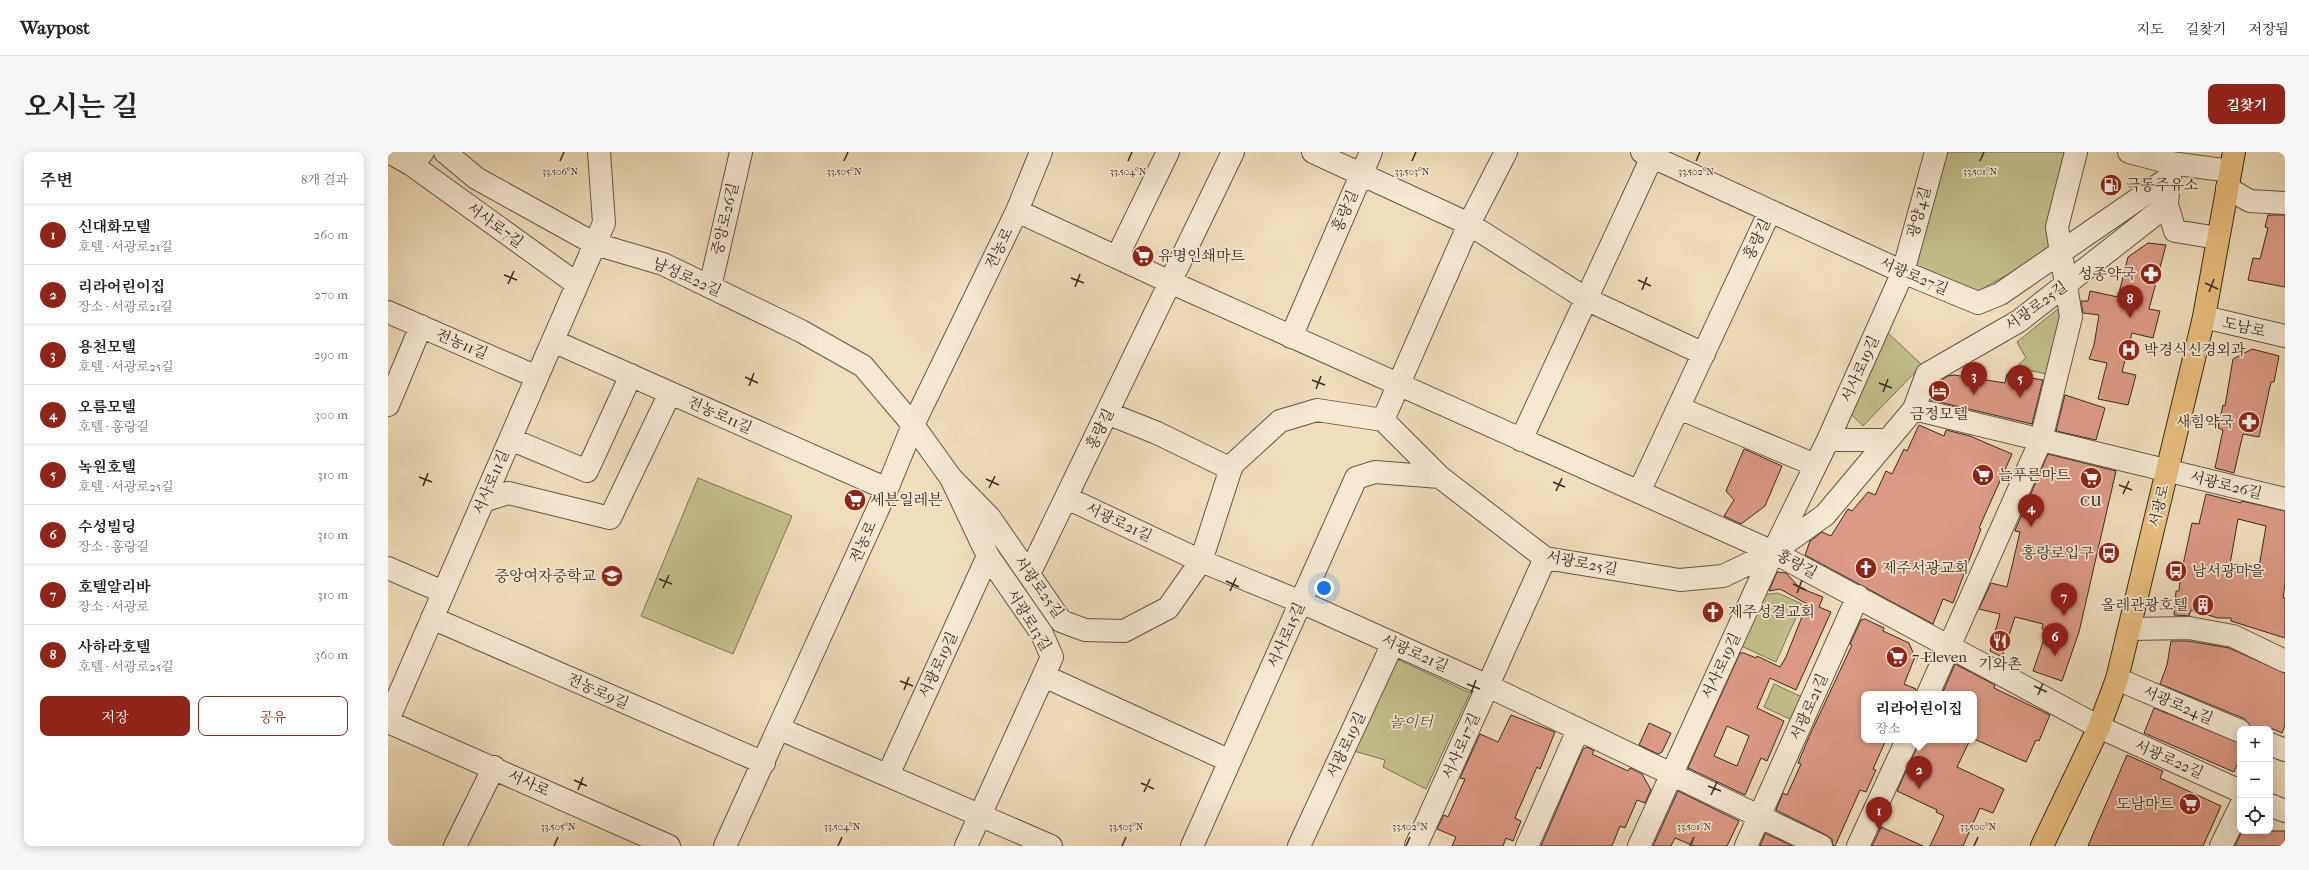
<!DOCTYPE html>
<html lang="ko">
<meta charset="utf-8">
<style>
body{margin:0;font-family:"IM FELL French Canon","Noto Serif KR",serif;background:#f6f6f6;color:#222}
.controls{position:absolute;right:12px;bottom:12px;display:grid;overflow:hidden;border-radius:8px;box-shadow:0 2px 10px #0003}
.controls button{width:36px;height:36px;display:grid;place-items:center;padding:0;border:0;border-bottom:1px solid #e0e0e0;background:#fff;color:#222;font:20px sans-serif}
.you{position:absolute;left:936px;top:436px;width:14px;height:14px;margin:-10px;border:3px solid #fff;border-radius:50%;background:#1a73e8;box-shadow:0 0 0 6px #1a73e833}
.badge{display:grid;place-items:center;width:26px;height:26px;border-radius:50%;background:#8f2418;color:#fff;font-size:13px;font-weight:700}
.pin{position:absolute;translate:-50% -33px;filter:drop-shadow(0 1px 2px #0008)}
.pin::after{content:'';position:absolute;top:21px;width:14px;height:12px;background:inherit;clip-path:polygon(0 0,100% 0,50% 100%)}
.popup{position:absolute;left:1473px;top:539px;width:116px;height:52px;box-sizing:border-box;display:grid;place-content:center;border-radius:8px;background:#fff;filter:drop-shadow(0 1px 3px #0005);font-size:13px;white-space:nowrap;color:#767676}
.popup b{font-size:15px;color:#222}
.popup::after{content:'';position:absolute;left:50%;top:100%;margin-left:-8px;border:8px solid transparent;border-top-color:#fff}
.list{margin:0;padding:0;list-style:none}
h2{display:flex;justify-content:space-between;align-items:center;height:52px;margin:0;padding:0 16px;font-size:17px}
h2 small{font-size:13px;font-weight:400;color:#767676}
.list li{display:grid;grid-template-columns:26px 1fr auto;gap:12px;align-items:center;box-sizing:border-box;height:60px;padding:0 16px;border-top:1px solid #e0e0e0}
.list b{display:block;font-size:15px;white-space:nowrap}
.list p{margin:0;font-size:13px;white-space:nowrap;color:#767676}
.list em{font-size:13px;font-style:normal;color:#767676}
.actions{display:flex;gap:8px;padding:12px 16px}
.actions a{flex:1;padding:9px 0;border:1px solid #8f2418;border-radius:8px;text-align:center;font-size:14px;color:#8f2418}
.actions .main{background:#8f2418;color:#fff}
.icon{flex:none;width:22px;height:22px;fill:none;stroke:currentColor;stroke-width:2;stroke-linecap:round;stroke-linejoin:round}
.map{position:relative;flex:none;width:1897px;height:694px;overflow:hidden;border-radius:8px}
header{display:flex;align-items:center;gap:24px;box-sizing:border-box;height:56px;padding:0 20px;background:#fff;border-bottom:1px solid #e0e0e0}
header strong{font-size:19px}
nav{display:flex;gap:22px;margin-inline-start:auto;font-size:14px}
.intro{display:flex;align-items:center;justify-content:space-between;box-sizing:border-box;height:96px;padding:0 24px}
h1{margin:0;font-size:28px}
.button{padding:10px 18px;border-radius:8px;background:#8f2418;color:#fff;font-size:14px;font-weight:700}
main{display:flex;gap:24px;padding:0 24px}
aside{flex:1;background:#fff;border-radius:8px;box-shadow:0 2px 10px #0003}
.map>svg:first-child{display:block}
.green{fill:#c1bf8a;stroke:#7c7556}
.building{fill:#dc9a84;stroke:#362b21;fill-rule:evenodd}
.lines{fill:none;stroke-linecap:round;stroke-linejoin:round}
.minor-casing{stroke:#645847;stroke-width:24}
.major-casing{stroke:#362b21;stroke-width:24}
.minor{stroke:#f5e9d2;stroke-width:22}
.major{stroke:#e8be7d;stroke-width:22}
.ticks{fill:none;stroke:#362b21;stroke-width:1.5}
.labels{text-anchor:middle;stroke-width:3.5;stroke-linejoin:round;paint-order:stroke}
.poi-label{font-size:15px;fill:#362b21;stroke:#f5e9d2;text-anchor:start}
.street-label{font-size:15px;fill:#362b21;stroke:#f5e9d2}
.park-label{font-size:15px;font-style:italic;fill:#59503b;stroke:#f5e9d2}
.ticks-label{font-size:10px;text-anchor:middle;fill:#362b21;stroke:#f5e9d2;stroke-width:3.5;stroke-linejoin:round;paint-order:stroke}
</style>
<header>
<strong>Waypost</strong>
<nav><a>지도</a><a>길찾기</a><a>저장됨</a></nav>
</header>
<div class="intro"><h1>오시는 길</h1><a class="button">길찾기</a></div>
<main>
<aside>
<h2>주변<small>8개 결과</small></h2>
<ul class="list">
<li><span class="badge">1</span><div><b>신대화모텔</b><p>호텔 · 서광로21길</p></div><em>260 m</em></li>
<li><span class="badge">2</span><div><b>리라어린이집</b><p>장소 · 서광로21길</p></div><em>270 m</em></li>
<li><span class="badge">3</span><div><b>용천모텔</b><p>호텔 · 서광로25길</p></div><em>290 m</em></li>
<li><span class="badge">4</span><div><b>오름모텔</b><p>호텔 · 홍랑길</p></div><em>300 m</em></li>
<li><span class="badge">5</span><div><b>녹원호텔</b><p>호텔 · 서광로25길</p></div><em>310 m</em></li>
<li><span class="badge">6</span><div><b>수성빌딩</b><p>장소 · 홍랑길</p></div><em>310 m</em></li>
<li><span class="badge">7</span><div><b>호텔알리바</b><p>장소 · 서광로</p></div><em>310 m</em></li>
<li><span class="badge">8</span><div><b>사하라호텔</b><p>호텔 · 서광로25길</p></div><em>360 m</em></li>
</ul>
<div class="actions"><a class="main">저장</a><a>공유</a></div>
</aside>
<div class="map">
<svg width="1897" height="694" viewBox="0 0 1897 694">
<rect width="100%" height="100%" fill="#f0ddba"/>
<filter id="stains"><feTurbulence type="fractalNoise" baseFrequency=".005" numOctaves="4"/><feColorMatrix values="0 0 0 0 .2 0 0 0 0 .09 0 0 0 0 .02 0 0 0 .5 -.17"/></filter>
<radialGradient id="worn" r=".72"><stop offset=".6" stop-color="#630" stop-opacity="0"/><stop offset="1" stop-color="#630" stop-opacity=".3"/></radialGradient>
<path class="green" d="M1558 0H1679L1662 99 1590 139 1528 113Z
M1671 156 1676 166 1659 222 1634 217 1631 212 1638 206 1629 190Z
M1499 180 1534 213 1475 274 1462 261Z
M310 326 404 364 345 502 253 464Z
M1390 441 1414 452 1388 510 1351 493 1373 443Z
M1009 507 1082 541 1038 637 995 615 997 608 966 599Z
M1386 532 1416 546 1406 569 1376 555Z"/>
<path class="building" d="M1880 63H1897V135L1860 128 1865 106 1872 107 1880 76 1877 75Z
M1760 91 1778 93 1761 157 1772 159 1765 186 1744 181 1734 220 1748 223 1740 253 1710 247 1719 211 1701 207 1706 193 1711 163 1695 161 1693 149H1700L1702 139 1730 145 1740 105Z
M1864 197 1891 204 1886 230H1883L1871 285 1855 282 1846 321 1827 316 1835 278 1830 276 1835 253 1837 254 1845 207Z
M1619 222 1655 228 1644 272 1543 248 1549 231 1560 224 1566 223 1617 231Z
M1677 243 1717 256 1708 288 1668 279Z
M1531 273 1556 284 1558 278 1582 284 1624 302 1591 376 1593 377 1565 451 1555 447 1545 472 1417 403 1422 389 1434 380 1443 384 1460 357 1464 359 1480 340 1487 343 1498 319 1504 322 1516 297 1519 299Z
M1356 297 1394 314 1377 354 1353 372 1336 364 1346 348 1338 339Z
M1660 302 1728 319 1691 480 1674 529 1645 519 1659 478 1654 477 1655 472 1627 465 1614 505 1602 499 1612 462 1591 457 1603 431 1619 435 1632 380 1627 379 1628 376Z
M1818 342 1853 351 1854 349 1897 359V432L1895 446H1897V486L1843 469V466H1830L1803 458 1801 464 1786 463 1788 439H1791L1794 413H1795L1804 371 1811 372ZM1850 367 1878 374 1871 415 1842 412Z
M1389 420 1398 421 1412 436 1435 445 1431 455 1443 460 1408 538 1382 526 1369 556 1396 569 1379 609 1373 606 1357 643 1300 616 1352 501H1356L1368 506 1369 504 1392 515 1398 505 1419 452 1392 437 1381 439ZM1339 574 1361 584 1349 614 1326 604Z
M1477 467 1496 476 1495 479 1521 491 1527 505 1516 532 1528 537V542H1476V588H1498L1485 617 1488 618 1478 640 1472 638 1447 694H1445L1444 687 1438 683 1388 658 1395 641 1399 643 1413 612 1410 611 1421 585 1464 493 1462 492 1473 468Z
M1783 489H1800L1841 496 1897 521V573L1894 581 1885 577H1864L1857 567 1772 532 1779 513Z
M1567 512 1607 533 1606 536 1662 563 1651 589 1648 588 1638 610 1586 587V542H1554Z
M1766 556 1852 591V605L1846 620 1756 581Z
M1123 563 1167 580 1152 617 1149 615 1127 666 1133 669 1125 689 1118 686 1115 694H1064L1068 685 1049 677 1056 663 1060 665 1077 627 1072 626 1092 582 1110 590Z
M1261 571 1283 581 1274 600 1270 602 1251 593Z
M1532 588H1582L1569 615 1616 637 1605 661 1592 656 1575 694H1542L1556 664 1548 660 1549 658 1509 639Z
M1199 595 1206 599 1204 602 1240 619 1242 616 1254 622 1263 638 1257 651 1249 648 1237 676 1232 674 1224 694H1153L1195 597Z
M1739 603 1775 619 1772 626 1833 654 1815 694H1700Z
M1290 639 1351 669 1339 694H1306L1287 686 1283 694H1265Z
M1493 675 1535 694H1484Z
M1854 679H1897V694H1847Z
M1377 682H1379L1404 694H1372Z"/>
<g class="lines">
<g class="minor-casing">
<path id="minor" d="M1 0 24 13
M35 0 24 13 189 132
M57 0 88 26 207 92 275 112 413 179 475 214 525 273 563 326 600 404 654 482 664 505 578 694
M925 0 1081 72 1200 148 1316 202
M1254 0 1515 120 1590 151 1612 142 1782 25
M1741 0 1783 11 1842 19
M1839 36 1862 49 1897 51
M1780 39 1779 53 1787 79 1830 86
M629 59 782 130 1385 400 1711 575 1852 639
M729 105 780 0
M322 135 353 0
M0 160 149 225
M1816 165 1897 184
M903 185 983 0
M165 189 499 337
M0 253 33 174
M1291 256 1427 313
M1526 257 1897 347
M719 261 769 281 843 317
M995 268 1081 72 1118 0
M122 287 199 319 243 223
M1133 288 1264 5
M1440 288H1500
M563 326 602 366 673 469 697 478 736 479 780 456 813 409 844 313 892 269 929 258 995 268 1052 325 1157 406 1292 428 1335 424 1385 400 1437 363 1526 257 1539 222 1631 169 1779 53
M1251 340 1382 59
M679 346 813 409 913 450 1100 534 1433 694
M95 349 120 341 222 366 282 241
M0 416 55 440
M641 422 845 0
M44 466 376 611
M1742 477 1801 476 1845 484 1897 509
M656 524 842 609
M1729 527 1852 579
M1540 542 1653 288 1683 165 1669 75 1688 0
M0 568 216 71 211 0
M0 570 281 694
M392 577 663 694
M1882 592 1897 598
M500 623 600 404
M1882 653 1897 659
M67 694 106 615
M337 694 499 337 525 273 629 59 653 0
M804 694 968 326 987 320 1052 325
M911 694 1005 491
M1028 694 1157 406
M1139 694 1190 578
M1251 694 1385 400 1440 288 1515 120 1548 0
M1358 694 1470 444
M1470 694 1519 588
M1833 694 1852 655"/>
</g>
<g class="major-casing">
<path id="major" d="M1654 694 1711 575 1729 527 1816 165 1846 0"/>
</g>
<use href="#minor" class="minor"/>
<use href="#major" class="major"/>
</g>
<path class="ticks" d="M172 9 176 0M456 9 460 0M740 9 744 0M1024 9 1028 0M1308 9 1312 0M1592 9 1596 0M116 123 129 128M683 126 696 131M1250 128 1263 134M1817 131 1830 137M120 132 126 119M687 135 692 122M1254 138 1259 125M1821 140 1826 127M357 225 370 231M924 228 937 233M1491 231 1504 236M361 234 366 221M928 237 933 224M1495 240 1500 227M31 325 44 330M598 327 611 333M1165 330 1177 335M1731 333 1744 338M35 334 40 321M601 336 607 324M1168 339 1174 326M1735 342 1741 329M271 427 284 432M838 429 851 435M1405 432 1418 438M275 436 281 423M842 439 848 426M1409 441 1414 428M512 529 525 534M1079 532 1092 537M1646 534 1659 540M516 538 521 525M1083 541 1088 528M1650 543 1655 531M186 628 199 634M753 631 766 637M1320 634 1333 639M190 638 195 625M756 640 762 627M1323 643 1329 630M166 694 170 685M450 694 454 685M734 694 738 685M1018 694 1022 685M1302 694 1306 685M1586 694 1590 685"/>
<defs>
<g id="fuel-disc" transform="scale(1.15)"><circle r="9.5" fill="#8f2418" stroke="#f5e9d2"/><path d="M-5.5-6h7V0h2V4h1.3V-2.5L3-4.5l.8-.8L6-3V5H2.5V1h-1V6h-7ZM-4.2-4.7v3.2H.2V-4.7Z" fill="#fff"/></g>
<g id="supermarket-disc" transform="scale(1.15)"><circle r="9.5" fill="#8f2418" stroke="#f5e9d2"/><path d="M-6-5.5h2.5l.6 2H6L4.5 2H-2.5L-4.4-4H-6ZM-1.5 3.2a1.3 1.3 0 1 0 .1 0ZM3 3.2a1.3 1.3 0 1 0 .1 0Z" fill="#fff"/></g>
<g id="pharmacy-disc" transform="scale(1.15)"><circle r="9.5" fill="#8f2418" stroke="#f5e9d2"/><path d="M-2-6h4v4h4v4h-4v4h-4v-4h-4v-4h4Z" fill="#fff"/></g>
<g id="hospital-disc" transform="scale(1.15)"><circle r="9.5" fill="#8f2418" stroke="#f5e9d2"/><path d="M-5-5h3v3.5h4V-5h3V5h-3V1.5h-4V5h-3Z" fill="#fff"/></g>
<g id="hotel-disc" transform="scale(1.15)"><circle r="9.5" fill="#8f2418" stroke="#f5e9d2"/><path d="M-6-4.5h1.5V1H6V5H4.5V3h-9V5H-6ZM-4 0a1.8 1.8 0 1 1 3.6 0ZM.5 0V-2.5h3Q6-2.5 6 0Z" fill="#fff"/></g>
<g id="bus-disc" transform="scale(1.15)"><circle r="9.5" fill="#8f2418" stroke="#f5e9d2"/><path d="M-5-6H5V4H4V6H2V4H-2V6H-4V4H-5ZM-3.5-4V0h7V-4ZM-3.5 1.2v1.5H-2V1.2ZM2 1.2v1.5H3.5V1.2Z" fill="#fff"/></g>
<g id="church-disc" transform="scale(1.15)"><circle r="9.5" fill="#8f2418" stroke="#f5e9d2"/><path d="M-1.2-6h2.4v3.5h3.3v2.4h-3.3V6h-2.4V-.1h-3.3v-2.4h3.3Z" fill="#fff"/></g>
<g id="school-disc" transform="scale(1.15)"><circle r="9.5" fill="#8f2418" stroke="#f5e9d2"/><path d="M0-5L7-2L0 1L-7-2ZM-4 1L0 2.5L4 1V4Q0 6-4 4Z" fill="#fff"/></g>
<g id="building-disc" transform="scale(1.15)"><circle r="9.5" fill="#8f2418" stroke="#f5e9d2"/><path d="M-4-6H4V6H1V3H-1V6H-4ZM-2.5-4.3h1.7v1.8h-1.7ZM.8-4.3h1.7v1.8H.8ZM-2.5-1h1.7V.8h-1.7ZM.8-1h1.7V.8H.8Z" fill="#fff"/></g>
<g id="restaurant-disc" transform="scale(1.15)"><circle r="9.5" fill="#8f2418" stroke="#f5e9d2"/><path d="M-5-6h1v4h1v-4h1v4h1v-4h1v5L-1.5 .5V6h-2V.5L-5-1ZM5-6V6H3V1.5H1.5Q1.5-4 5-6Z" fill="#fff"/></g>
</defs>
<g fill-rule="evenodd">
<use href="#fuel-disc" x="1723" y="33"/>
<use href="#supermarket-disc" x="755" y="104"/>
<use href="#pharmacy-disc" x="1763" y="122"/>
<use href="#hospital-disc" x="1741" y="198"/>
<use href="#hotel-disc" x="1551" y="239"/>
<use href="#pharmacy-disc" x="1861" y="270"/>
<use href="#supermarket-disc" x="1595" y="323"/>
<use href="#supermarket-disc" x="1703" y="326"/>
<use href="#supermarket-disc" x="467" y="348"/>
<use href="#bus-disc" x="1721" y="401"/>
<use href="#church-disc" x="1478" y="416"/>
<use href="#bus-disc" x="1788" y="419"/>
<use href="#school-disc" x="224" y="424"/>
<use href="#building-disc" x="1815" y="453"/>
<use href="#church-disc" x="1325" y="460"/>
<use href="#restaurant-disc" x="1612" y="489"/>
<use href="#supermarket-disc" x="1509" y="505"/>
<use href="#supermarket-disc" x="1802" y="652"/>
</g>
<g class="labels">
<g class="poi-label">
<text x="1738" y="38">극동주유소</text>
<text x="770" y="109">유명인쇄마트</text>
<text x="1748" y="127" text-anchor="end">성종약국</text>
<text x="1756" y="203">박경식신경외과</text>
<text x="1551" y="267" text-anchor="middle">금정모텔</text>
<text x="1846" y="275" text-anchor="end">새힘약국</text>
<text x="1610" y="328">늘푸른마트</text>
<text x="482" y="353">세븐일레븐</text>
<text x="1703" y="354" text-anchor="middle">CU</text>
<text x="1706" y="406" text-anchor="end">홍랑로입구</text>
<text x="1494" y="421">제주서광교회</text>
<text x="1804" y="424">남서광마을</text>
<text x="208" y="429" text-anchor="end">중앙여자중학교</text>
<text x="1800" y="458" text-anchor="end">올레관광호텔</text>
<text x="1340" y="465">제주성결교회</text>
<text x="1524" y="510">7-Eleven</text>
<text x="1612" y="517" text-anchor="middle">기와촌</text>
<text x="1786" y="657" text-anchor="end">도남마트</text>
</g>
<g class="street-label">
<text transform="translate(957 59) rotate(-67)" y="5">홍랑길</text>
<text transform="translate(1531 60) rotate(-75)" y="5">광양4길</text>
<text transform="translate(337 67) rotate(-77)" y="5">중앙로26길</text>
<text transform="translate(107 73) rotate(36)" y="5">서사로7길</text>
<text transform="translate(1369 87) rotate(-65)" y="5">홍랑길</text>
<text transform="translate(611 96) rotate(-64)" y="5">전농로</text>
<text transform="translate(1526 124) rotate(23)" y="5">서광로27길</text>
<text transform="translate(299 125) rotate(24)" y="5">남성로22길</text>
<text transform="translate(1648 154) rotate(-36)" y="5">서광로25길</text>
<text transform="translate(1856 175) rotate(13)" y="5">도남로</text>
<text transform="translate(74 192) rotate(23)" y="5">전농11길</text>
<text transform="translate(1472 217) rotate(-66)" y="5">서사로19길</text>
<text transform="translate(332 263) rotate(24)" y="5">전농로11길</text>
<text transform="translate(712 277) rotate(-64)" y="5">홍랑길</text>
<text transform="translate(103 330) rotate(-67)" y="5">서사로11길</text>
<text transform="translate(1838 333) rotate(14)" y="5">서광로26길</text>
<text transform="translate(1771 354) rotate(-77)" y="5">서광로</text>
<text transform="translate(731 370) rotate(25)" y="5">서광로21길</text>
<text transform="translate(475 390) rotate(-66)" y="5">전농로</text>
<text transform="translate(1194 411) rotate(11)" y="5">서광로25길</text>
<text transform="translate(1409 412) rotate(28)" y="5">홍랑길</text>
<text transform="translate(651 435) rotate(54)" y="5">서광로25길</text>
<text transform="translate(641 468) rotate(58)" y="5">서광로13길</text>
<text transform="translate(898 483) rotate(-66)" y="5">서사로15길</text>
<text transform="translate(1027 501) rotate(24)" y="5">서광로21길</text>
<text transform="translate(550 513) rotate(-65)" y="5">서광로19길</text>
<text transform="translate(1333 514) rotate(-65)" y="5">서사로19길</text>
<text transform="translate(210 539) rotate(24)" y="5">전농로9길</text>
<text transform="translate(1790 553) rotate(23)" y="5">서광로24길</text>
<text transform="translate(1421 555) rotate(-66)" y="5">서광로21길</text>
<text transform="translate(958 593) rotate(-65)" y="5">서광로19길</text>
<text transform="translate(1073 594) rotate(-66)" y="5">서사로17길</text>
<text transform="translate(1781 607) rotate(24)" y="5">서광로22길</text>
<text transform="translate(141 631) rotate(24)" y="5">서사로</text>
</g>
<g class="park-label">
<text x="1023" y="575">놀이터</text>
</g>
</g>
<g class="ticks-label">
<text x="172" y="23">33.506°N</text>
<text x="1592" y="23">33.501°N</text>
<text x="456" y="23">33.505°N</text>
<text x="740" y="23">33.504°N</text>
<text x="1024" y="23">33.503°N</text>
<text x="1308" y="23">33.502°N</text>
<text x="170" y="678">33.505°N</text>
<text x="454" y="678">33.504°N</text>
<text x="738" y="678">33.503°N</text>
<text x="1022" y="678">33.502°N</text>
<text x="1306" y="678">33.501°N</text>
<text x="1590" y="678">33.500°N</text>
</g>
<rect width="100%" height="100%" filter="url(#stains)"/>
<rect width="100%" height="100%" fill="url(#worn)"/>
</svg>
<div class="controls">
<button>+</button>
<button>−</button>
<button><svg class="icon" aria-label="locate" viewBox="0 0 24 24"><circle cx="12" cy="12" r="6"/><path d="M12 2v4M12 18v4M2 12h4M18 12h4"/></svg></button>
</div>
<div class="you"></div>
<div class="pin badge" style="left:1491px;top:678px">1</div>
<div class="pin badge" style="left:1531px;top:637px">2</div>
<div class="popup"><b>리라어린이집</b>장소</div>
<div class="pin badge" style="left:1586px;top:243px">3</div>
<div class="pin badge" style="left:1643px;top:375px">4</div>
<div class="pin badge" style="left:1632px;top:246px">5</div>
<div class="pin badge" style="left:1667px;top:504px">6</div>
<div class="pin badge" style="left:1676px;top:464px">7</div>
<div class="pin badge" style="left:1742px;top:166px">8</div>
</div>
</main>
